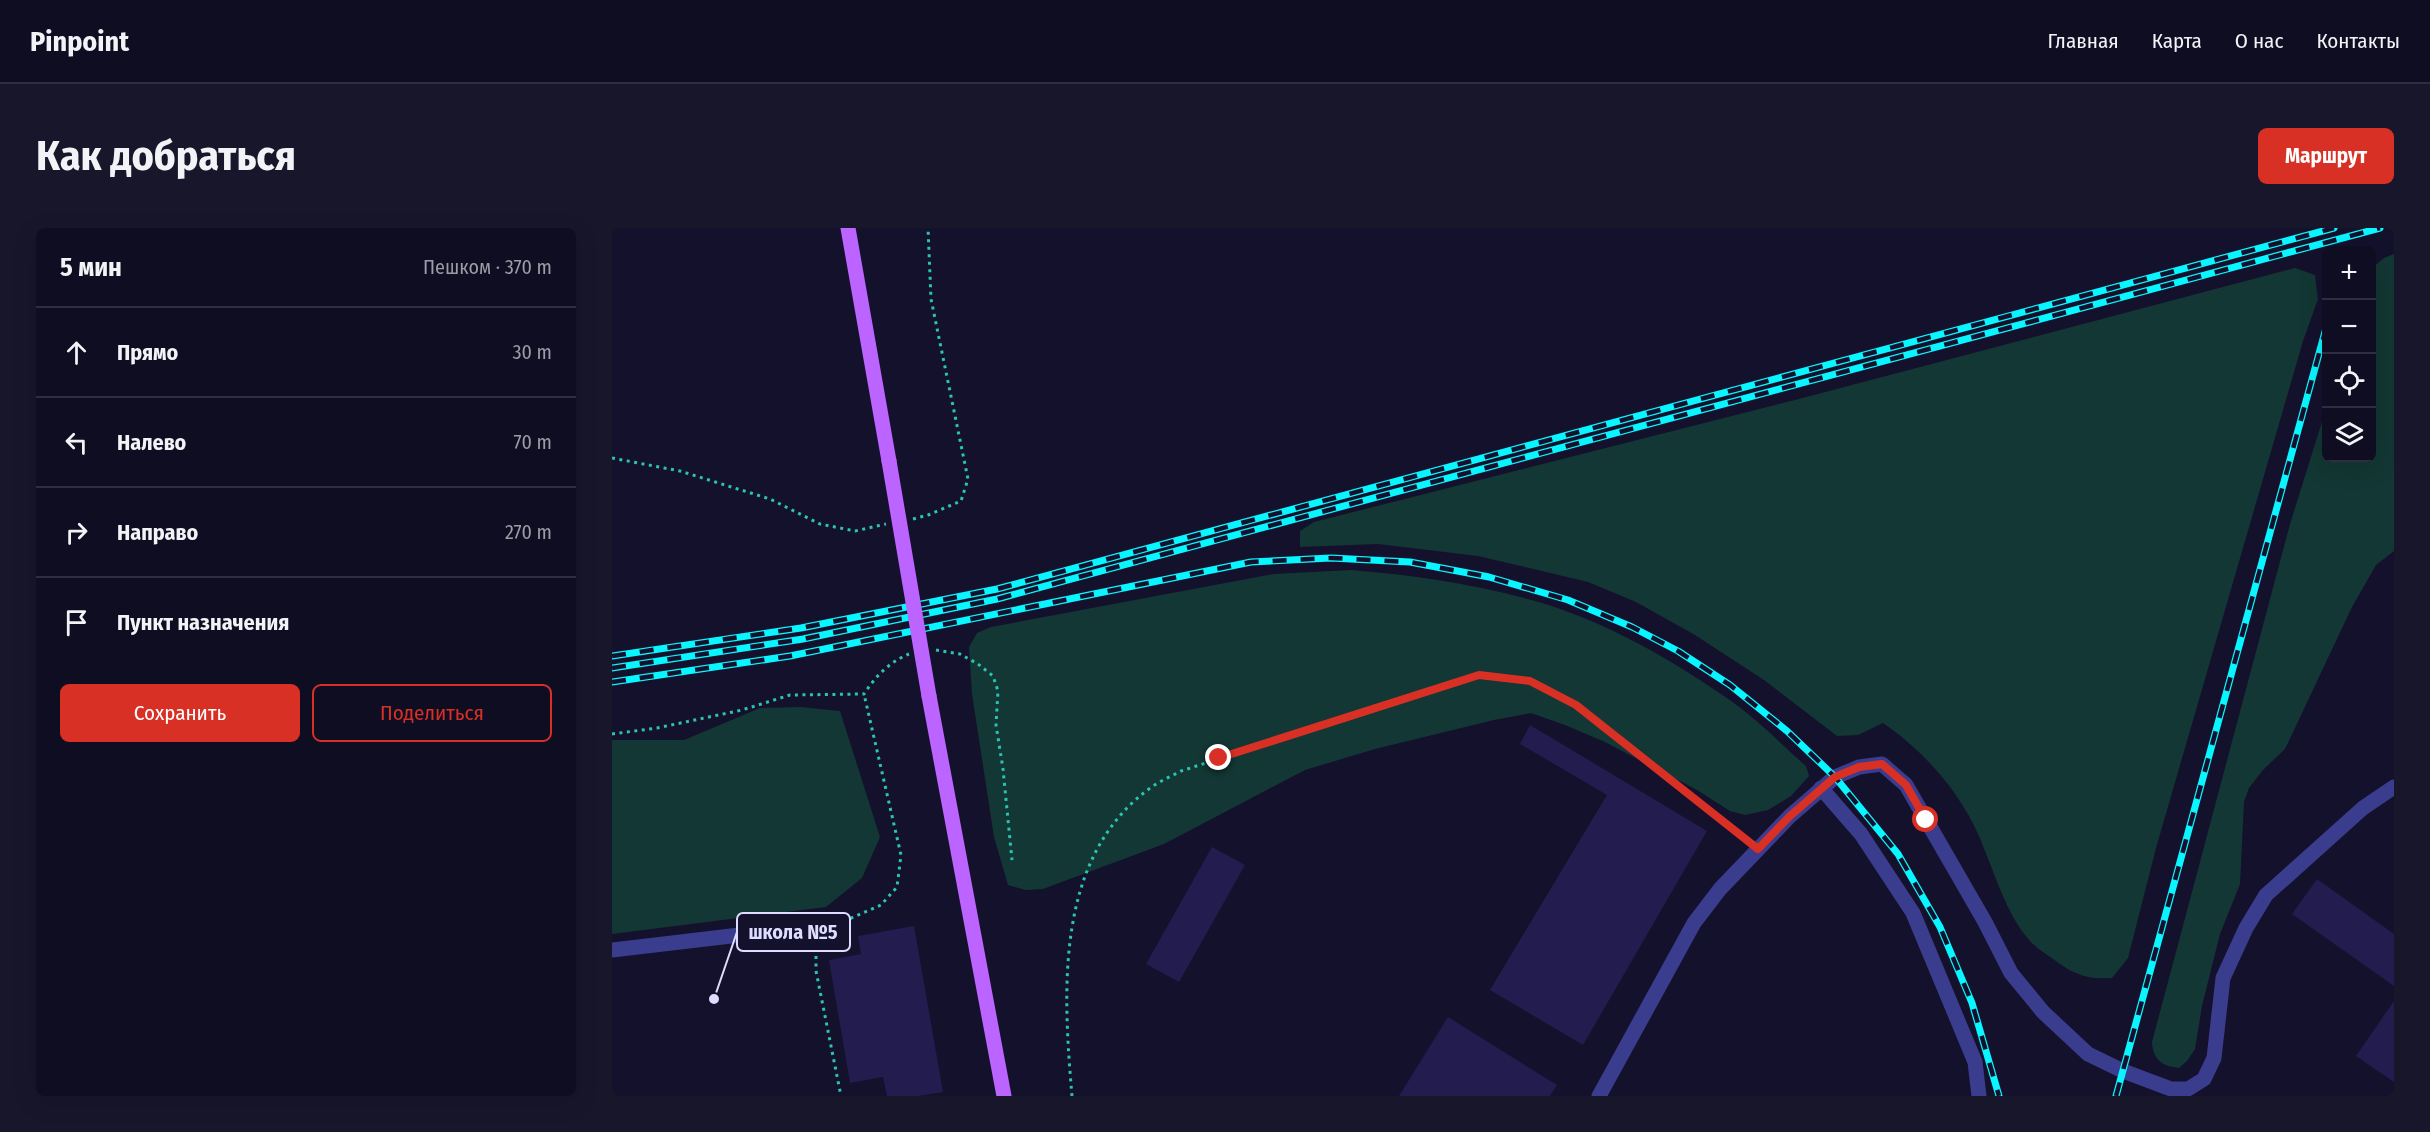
<!DOCTYPE html>
<html lang="ru">
<meta charset="utf-8">
<style>
body{margin:0;font-family:"Fira Sans Condensed",sans-serif;background:#18162a;color:#f1f3f6}
.controls{position:absolute;right:18px;top:18px;display:grid;overflow:hidden;border-radius:9px;box-shadow:0 6px 24px #0002}
.controls button{width:54px;height:54px;display:grid;place-items:center;padding:0;border:0;border-bottom:2px solid #2f2d40;background:#0f0d22;color:#f1f3f6;font:30px sans-serif}
.stop{position:absolute;width:18px;height:18px;margin:-14px;border:4px solid #d93025;border-radius:50%;background:#fff}
.stop.end{background:#d93025;border-color:#fff;box-shadow:0 2px 6px #0008}
.list{margin:0;padding:0;list-style:none}
h2{display:flex;justify-content:space-between;align-items:center;height:78px;margin:0;padding:0 24px;font-size:26px}
h2 small{font-size:20px;font-weight:400;color:#9b9ca5}
.list li{display:grid;grid-template-columns:39px 1fr auto;gap:18px;align-items:center;box-sizing:border-box;height:90px;padding:0 24px;border-top:2px solid #2f2d40}
.list b{display:block;font-size:22px;white-space:nowrap}
.list em{font-size:20px;font-style:normal;color:#9b9ca5}
.actions{display:flex;gap:12px;padding:18px 24px}
.actions a{flex:1;padding:14px 0;border:2px solid #d93025;border-radius:9px;text-align:center;font-size:21px;color:#d93025}
.actions .main{background:#d93025;color:#fff}
.icon{flex:none;width:33px;height:33px;fill:none;stroke:currentColor;stroke-width:2;stroke-linecap:round;stroke-linejoin:round}
.map{position:relative;flex:none;width:1782px;height:868px;overflow:hidden;border-radius:9px}
header{display:flex;align-items:center;gap:36px;box-sizing:border-box;height:84px;padding:0 30px;background:#0f0d22;border-bottom:2px solid #2f2d40}
header strong{font-size:28px}
nav{display:flex;gap:33px;margin-inline-start:auto;font-size:21px}
.intro{display:flex;align-items:center;justify-content:space-between;box-sizing:border-box;height:144px;padding:0 36px}
h1{margin:0;font-size:42px}
.button{padding:15px 27px;border-radius:9px;background:#d93025;color:#fff;font-size:21px;font-weight:700}
main{display:flex;gap:36px;padding:0 36px}
aside{flex:1;background:#0f0d22;border-radius:9px;box-shadow:0 6px 24px #0002}
.map>svg:first-child{display:block}
.green{fill:#133734}
.building{fill:#231c4f}
.lines{fill:none;stroke-linecap:round;stroke-linejoin:round}
.path{stroke:#2cc3b1;stroke-width:3;stroke-dasharray:3 4.5;stroke-linecap:butt}
.minor{stroke:#3a3c8d;stroke-width:15}
.major{stroke:#bc64ff;stroke-width:15}
.rail-casing{stroke:#09f5ff;stroke-width:7}
.rail{stroke:#14112d;stroke-width:4.5;stroke-dasharray:14;stroke-linecap:butt}
.major-bridge{stroke:#bc64ff;stroke-width:15}
.route{stroke:#d93025;stroke-width:8}
.leader{fill:none;stroke:#dfddff;stroke-width:2}
.callout-dot{fill:#dfddff;stroke:#14112d;stroke-width:2}
.callout{fill:#14112d;stroke:#dfddff;stroke-width:2}
.callout-label{font-size:20px;text-anchor:middle;font-weight:bold;fill:#dfddff}
</style>
<header>
<strong>Pinpoint</strong>
<nav><a>Главная</a><a>Карта</a><a>О нас</a><a>Контакты</a></nav>
</header>
<div class="intro"><h1>Как добраться</h1><a class="button">Маршрут</a></div>
<main>
<aside>
<h2>5 мин<small>Пешком · 370 m</small></h2>
<ul class="list">
<li><svg class="icon" aria-label="ahead" viewBox="0 0 24 24"><path d="M12 20V5M6 11l6-6 6 6"/></svg><div><b>Прямо</b></div><em>30 m</em></li>
<li><svg class="icon" aria-label="left" viewBox="0 0 24 24"><path d="M17 20v-9H6M10 6l-5 5 5 5"/></svg><div><b>Налево</b></div><em>70 m</em></li>
<li><svg class="icon" aria-label="right" viewBox="0 0 24 24"><path d="M7 20v-9h11M14 6l5 5-5 5"/></svg><div><b>Направо</b></div><em>270 m</em></li>
<li><svg class="icon" aria-label="arrive" viewBox="0 0 24 24"><path d="M6 21V4h12l-3 4 3 4H6"/></svg><div><b>Пункт назначения</b></div></li>
</ul>
<div class="actions"><a class="main">Сохранить</a><a>Поделиться</a></div>
</aside>
<div class="map">
<svg width="1782" height="868" viewBox="0 0 1782 868">
<rect width="100%" height="100%" fill="#14112d"/>
<path class="green" d="M1782 26V323L1764 337 1740 379 1673 521 1651 542 1637 560 1632 574 1628 656 1608 706 1590 778 1583 821 1575 833 1567 840C1550 838 1541 832 1540 814L1678 296 1714 181V230H1760V40L1772 30Z
M1683 40 1703 47 1706 71 1691 113 1544 620 1516 730 1500 750C1475 752 1461 746 1441 731 1434 726 1425 721 1419 714 1389 682 1379 627 1357 588 1337 552 1305 518 1271 495L1246 507 1225 508 1152 452 1083 407 1024 374 976 354 866 328 766 316 688 319V303L702 294 1183 172Z
M739 342C801 347 863 356 923 373 992 392 1064 434 1122 475 1147 493 1170 517 1194 538L1197 548 1179 568 1156 582 1133 587 1118 583 1085 562 993 514 953 497 919 485 882 492 763 521 693 542 552 616 431 661 413 662 396 657 382 609 360 466 357 419 365 405 379 399 662 346Z
M188 479 228 483 268 609 250 650 214 679 0 706V512H72L148 480Z"/>
<path class="building" d="M918 497 1095 603 971 817 878 762 995 567 908 516Z
M600 619 633 637 567 754 534 736Z
M1705 651 1782 706V758L1680 686Z
M302 698 331 864 306 868H275L271 849 238 855 217 732 249 726 246 708Z
M1782 773V854L1744 828Z
M836 789 945 857 938 868H787Z"/>
<g class="lines">
<path class="path" d="M0 230 68 243 158 271 208 296 243 303 274 296
M301 291 316 287 349 273 356 251 319 71 316 0
M324 422 348 426 366 436 381 448 386 463 384 497 391 541 400 632
M0 506 45 500 130 482 178 467 252 466C263 449 277 434 297 426
M217 696 228 695 269 677 285 659 289 627 252 466
M204 713V743L229 868
M460 868C451 763 442 627 541 558 550 552 560 548 569 543L867 447 918 452 964 477 1135 612"/>
<path class="minor" d="M1209 560 1249 606 1301 685 1363 834 1367 868
M0 722 204 698
M987 868 1082 695 1108 661 1178 588 1223 549 1247 539 1270 536 1294 557 1373 694 1399 745 1431 784 1476 826 1511 843 1559 861H1576L1592 851 1602 830 1611 750 1634 700 1654 667 1751 580 1782 559"/>
<path class="major" d="M236 0 277 233
M317 468 392 868"/>
<g class="rail-casing">
<path id="rail" d="M0 428 189 400 385 361 1722 0
M0 440 191 411 385 371 1768 0
M0 454 178 428 639 334 719 330 798 334 877 349 956 372 1020 399 1066 423 1118 457 1175 503 1223 549 1286 626 1328 699 1360 775 1387 868
M1504 868 1714 100"/>
</g>
<use href="#rail" class="rail"/>
<path class="major-bridge" d="M277 233 317 468"/>
</g>
<g class="lines">
<path class="route" d="M607 530 867 447 918 453 964 477 1146 621 1178 588 1223 549 1247 539 1270 536 1294 557 1314 592"/>
</g>
<path class="leader" d="M102 771L125 704"/>
<circle class="callout-dot" cx="102" cy="771" r="6"/>
<rect class="callout" x="125" y="685" width="113" height="38" rx="6"/>
<g class="callout-label">
<text x="181" y="711">школа №5</text>
</g>
</svg>
<div class="controls">
<button>+</button>
<button>−</button>
<button><svg class="icon" aria-label="locate" viewBox="0 0 24 24"><circle cx="12" cy="12" r="6"/><path d="M12 2v4M12 18v4M2 12h4M18 12h4"/></svg></button>
<button><svg class="icon" aria-label="layers" viewBox="0 0 24 24"><path d="M12 4l9 5-9 5-9-5zM3 14l9 5 9-5"/></svg></button>
</div>
<div class="stop" style="left:1314px;top:592px"></div>
<div class="stop end" style="left:607px;top:530px"></div>
</div>
</main>
